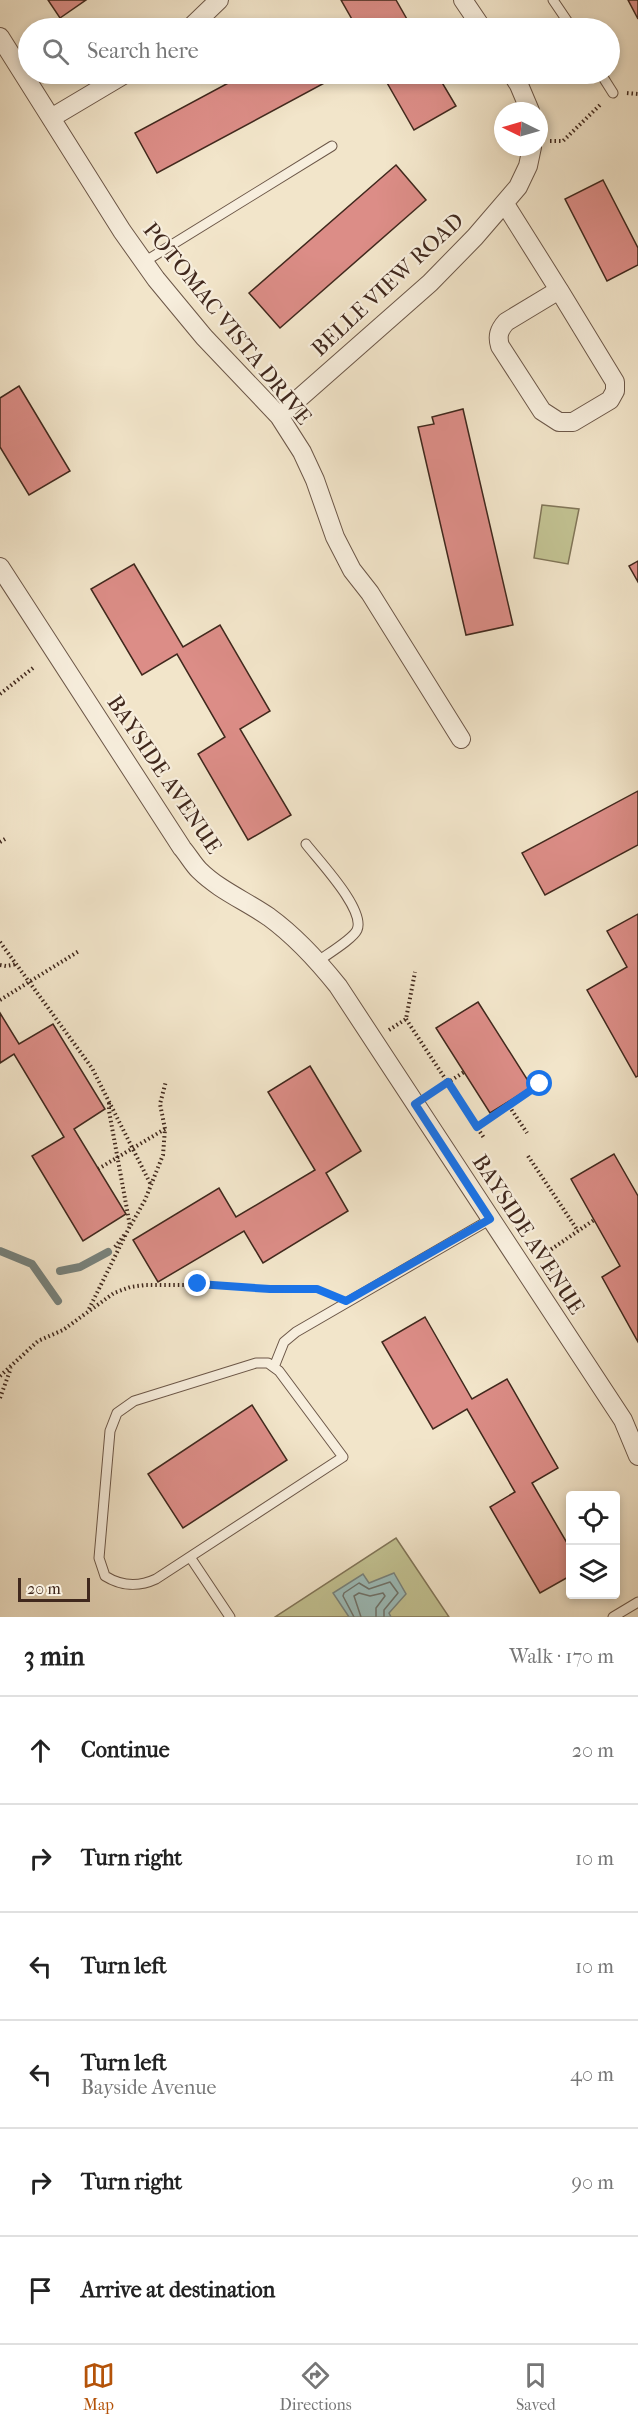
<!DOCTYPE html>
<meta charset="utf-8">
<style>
body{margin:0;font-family:"IM FELL French Canon",serif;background:#f6f6f6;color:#222}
.controls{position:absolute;right:18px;bottom:18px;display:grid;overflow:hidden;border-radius:6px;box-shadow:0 3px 9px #0003}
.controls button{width:54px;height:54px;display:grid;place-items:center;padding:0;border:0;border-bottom:2px solid #e0e0e0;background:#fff;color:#222;font:30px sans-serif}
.compass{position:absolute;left:494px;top:102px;width:54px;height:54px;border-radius:50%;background:#fff;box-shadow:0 3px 9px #0003;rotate:275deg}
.scale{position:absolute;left:18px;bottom:15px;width:72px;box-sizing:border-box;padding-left:6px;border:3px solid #40281d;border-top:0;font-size:16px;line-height:21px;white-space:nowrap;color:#40281d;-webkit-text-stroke:4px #f7eedd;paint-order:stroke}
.stop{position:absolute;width:18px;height:18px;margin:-14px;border:4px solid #1a73e8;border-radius:50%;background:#fff}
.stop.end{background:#1a73e8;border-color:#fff;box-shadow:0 2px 6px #0008}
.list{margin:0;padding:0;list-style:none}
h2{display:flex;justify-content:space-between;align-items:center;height:78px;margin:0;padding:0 24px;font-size:26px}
h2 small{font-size:20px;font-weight:400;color:#767676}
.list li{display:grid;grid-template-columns:39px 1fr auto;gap:18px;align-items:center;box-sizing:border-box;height:108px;padding:0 24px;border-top:2px solid #e0e0e0}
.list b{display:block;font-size:22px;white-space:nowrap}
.list p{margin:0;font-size:20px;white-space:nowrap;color:#767676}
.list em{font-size:20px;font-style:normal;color:#767676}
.icon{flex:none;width:33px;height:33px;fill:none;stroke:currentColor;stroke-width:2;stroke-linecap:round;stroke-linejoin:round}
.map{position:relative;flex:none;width:638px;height:1617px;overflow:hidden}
.search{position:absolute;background:#fff;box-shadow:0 3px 9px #0003;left:18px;right:18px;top:18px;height:66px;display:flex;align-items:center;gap:15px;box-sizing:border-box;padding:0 21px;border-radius:33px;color:#767676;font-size:22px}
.sheet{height:726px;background:#fff}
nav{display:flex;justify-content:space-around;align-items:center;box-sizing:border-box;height:84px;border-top:2px solid #e0e0e0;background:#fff;font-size:16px;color:#767676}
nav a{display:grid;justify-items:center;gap:3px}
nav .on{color:#b45309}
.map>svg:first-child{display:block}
.green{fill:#c2c292;stroke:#817558;stroke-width:1.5}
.water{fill:#9cbebc;stroke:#77827c;stroke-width:1.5}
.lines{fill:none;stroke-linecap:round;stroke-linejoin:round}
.shore{stroke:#6e736c;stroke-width:1.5}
.stream{stroke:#77827c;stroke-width:8}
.building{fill:#dc8d87;stroke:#40281d;stroke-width:1.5}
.lane-casing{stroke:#6c5748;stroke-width:11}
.street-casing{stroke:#6c5748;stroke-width:20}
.path{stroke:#40281d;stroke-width:4;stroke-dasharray:1.5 3;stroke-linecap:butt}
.lane{stroke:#f7eedd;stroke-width:9}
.street{stroke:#f7eedd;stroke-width:18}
.route{stroke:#1a73e8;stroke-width:8}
.labels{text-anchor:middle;stroke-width:4.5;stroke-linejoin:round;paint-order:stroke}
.street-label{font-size:22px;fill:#40281d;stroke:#f7eedd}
</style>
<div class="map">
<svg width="638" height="1617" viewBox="0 0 638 1617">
<rect width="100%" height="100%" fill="#f2e5ca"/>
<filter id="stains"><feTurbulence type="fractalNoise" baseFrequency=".00333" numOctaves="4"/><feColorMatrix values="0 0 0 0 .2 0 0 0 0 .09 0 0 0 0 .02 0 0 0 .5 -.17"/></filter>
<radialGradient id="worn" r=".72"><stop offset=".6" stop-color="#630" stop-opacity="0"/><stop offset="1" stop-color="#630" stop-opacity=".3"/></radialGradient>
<path class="green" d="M542 505 579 509 568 564 534 558Z
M396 1538 449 1617H275Z"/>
<path class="water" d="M394 1573 406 1594 389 1613 391 1617H349L333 1593 363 1574 369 1583Z"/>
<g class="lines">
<path class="shore" d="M354 1617 343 1596 344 1593 359 1583 369 1589 390 1582 398 1593 384 1610V1617
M361 1617 354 1596 359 1593 370 1596 383 1593 385 1596 376 1608V1617"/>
<path class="stream" d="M0 1251 32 1264 58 1301
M60 1271 80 1267 108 1252"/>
</g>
<path class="building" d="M48 0H86L60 18Z
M341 0H396L412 28H357Z
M628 0H638V19Z
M245 74H326L330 80 157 173 135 133Z
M382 74H437L456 106 414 130Z
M396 165 426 200 280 328 249 293Z
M603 180 638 248V265L607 281 565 199Z
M19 386 70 471 29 495 0 447V398Z
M463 409 513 625 466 635 418 427 434 424 432 417Z
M638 561V582L629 566Z
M134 564 183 647 220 625 270 711 240 729 291 815 248 840 198 754 225 737 177 654 142 675 91 589Z
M638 791V845L545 895 522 853Z
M638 914V1076L636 1077 587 990 627 967 607 931Z
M478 1002 532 1087 490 1113 436 1028Z
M0 1013 19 1044 53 1024 105 1109 74 1129 126 1214 83 1241 32 1156 64 1137 14 1054 0 1063Z
M310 1066 361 1151 326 1173 348 1211 263 1263 244 1231 158 1282 133 1240 219 1188 236 1217 315 1170 268 1092Z
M614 1154 638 1196V1342L602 1277 620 1266 571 1179Z
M425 1317 472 1399 507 1379 558 1468 532 1483 570 1548V1576L540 1593 490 1507 515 1492 467 1409 433 1429 382 1342Z
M252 1405 287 1460 183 1528 148 1474Z"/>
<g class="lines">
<g class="lane-casing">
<path id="lane" d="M553 0 572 28
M601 74 613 93
M144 262 332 146
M306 844C319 861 366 910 357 930 353 939 326 955 317 962
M256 1363H268L279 1371 343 1457 156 1579C139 1587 121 1586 105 1576L99 1558 110 1431 117 1413 134 1401Z
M274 1367 284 1342 296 1332 491 1219
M190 1557 230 1617
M613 1617 638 1602"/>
</g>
<g class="street-casing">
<path id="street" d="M463 0 482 28
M190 28 219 0
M0 37 122 231 156 279 204 337 279 416 302 452 315 480 335 537 352 570 370 593 461 739
M512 74 519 85 530 111
M51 118 125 74
M505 204 559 290
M559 290 615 382V391L610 400 573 422H559L542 411 500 346C497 336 499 330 506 322Z
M279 416 430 283 475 237 518 187 528 166 532 147
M0 567 182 848C188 855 193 864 199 870 219 890 246 901 269 917 295 936 318 961 338 986L623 1420 638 1456"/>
</g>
<path class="path" d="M627 93 638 94
M550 141H563L602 103
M0 694 33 668
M0 842 5 839
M0 942 92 1068 151 1185
M0 965 6 966 17 964
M0 1000 79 951
M406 1019 484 1138
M389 1030 406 1019 415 972
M432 1093 464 1072
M509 1106 527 1133
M477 1127 540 1084
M528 1156 578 1231
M98 1169 165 1129
M131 1225 145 1200 163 1155 165 1129 160 1104 166 1081
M115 1247 125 1234
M540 1257 594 1220
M89 1309 130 1226 109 1111V1103
M0 1376 38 1341 63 1330 114 1293 130 1287 145 1285H198L270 1289 312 1288 332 1294
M0 1398 11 1368"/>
<use href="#lane" class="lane"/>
<use href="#street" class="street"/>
</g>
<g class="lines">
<path class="route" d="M198 1284 270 1289H317L346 1301 490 1219 415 1104 448 1082 477 1127 540 1084"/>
</g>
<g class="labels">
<g class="street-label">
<text transform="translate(387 284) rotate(-43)" y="8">BELLE VIEW ROAD</text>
<text transform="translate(228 323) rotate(51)" y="8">POTOMAC VISTA DRIVE</text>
<text transform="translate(165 774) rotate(56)" y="8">BAYSIDE AVENUE</text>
<text transform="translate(529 1234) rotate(57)" y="8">BAYSIDE AVENUE</text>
</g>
</g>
<rect width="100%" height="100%" filter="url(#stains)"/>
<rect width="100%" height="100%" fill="url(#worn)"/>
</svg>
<div class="controls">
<button><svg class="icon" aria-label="locate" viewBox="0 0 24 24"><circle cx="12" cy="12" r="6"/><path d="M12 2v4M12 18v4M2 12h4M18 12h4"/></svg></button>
<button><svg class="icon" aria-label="layers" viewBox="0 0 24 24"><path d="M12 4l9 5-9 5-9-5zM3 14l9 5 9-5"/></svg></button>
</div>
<svg class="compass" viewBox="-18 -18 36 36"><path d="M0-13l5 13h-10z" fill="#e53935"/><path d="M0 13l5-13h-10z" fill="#767676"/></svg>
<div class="scale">20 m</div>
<div class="stop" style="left:540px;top:1084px"></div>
<div class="stop end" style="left:198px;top:1284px"></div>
<div class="search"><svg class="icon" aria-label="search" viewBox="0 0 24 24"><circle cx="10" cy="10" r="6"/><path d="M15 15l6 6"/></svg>Search here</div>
</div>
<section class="sheet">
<h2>3 min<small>Walk · 170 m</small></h2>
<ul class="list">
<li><svg class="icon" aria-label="ahead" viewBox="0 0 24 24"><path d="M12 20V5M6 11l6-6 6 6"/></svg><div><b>Continue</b></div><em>20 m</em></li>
<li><svg class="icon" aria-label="right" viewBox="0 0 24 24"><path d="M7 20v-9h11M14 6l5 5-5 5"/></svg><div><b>Turn right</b></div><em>10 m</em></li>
<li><svg class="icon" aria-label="left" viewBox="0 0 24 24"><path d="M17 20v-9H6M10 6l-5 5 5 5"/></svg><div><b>Turn left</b></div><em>10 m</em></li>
<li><svg class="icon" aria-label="left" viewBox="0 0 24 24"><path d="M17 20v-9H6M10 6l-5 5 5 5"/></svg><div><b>Turn left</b><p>Bayside Avenue</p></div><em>40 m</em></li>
<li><svg class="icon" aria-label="right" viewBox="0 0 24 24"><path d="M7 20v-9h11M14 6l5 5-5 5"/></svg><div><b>Turn right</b></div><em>90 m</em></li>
<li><svg class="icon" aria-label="arrive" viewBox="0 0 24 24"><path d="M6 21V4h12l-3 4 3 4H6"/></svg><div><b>Arrive at destination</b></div></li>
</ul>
</section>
<nav>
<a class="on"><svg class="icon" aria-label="map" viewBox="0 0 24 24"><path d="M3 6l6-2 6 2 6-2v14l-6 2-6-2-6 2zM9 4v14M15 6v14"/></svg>Map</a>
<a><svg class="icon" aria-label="directions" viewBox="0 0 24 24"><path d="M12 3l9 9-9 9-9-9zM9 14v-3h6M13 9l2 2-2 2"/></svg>Directions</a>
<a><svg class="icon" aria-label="saved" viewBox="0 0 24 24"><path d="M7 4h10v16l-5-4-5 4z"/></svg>Saved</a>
</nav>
